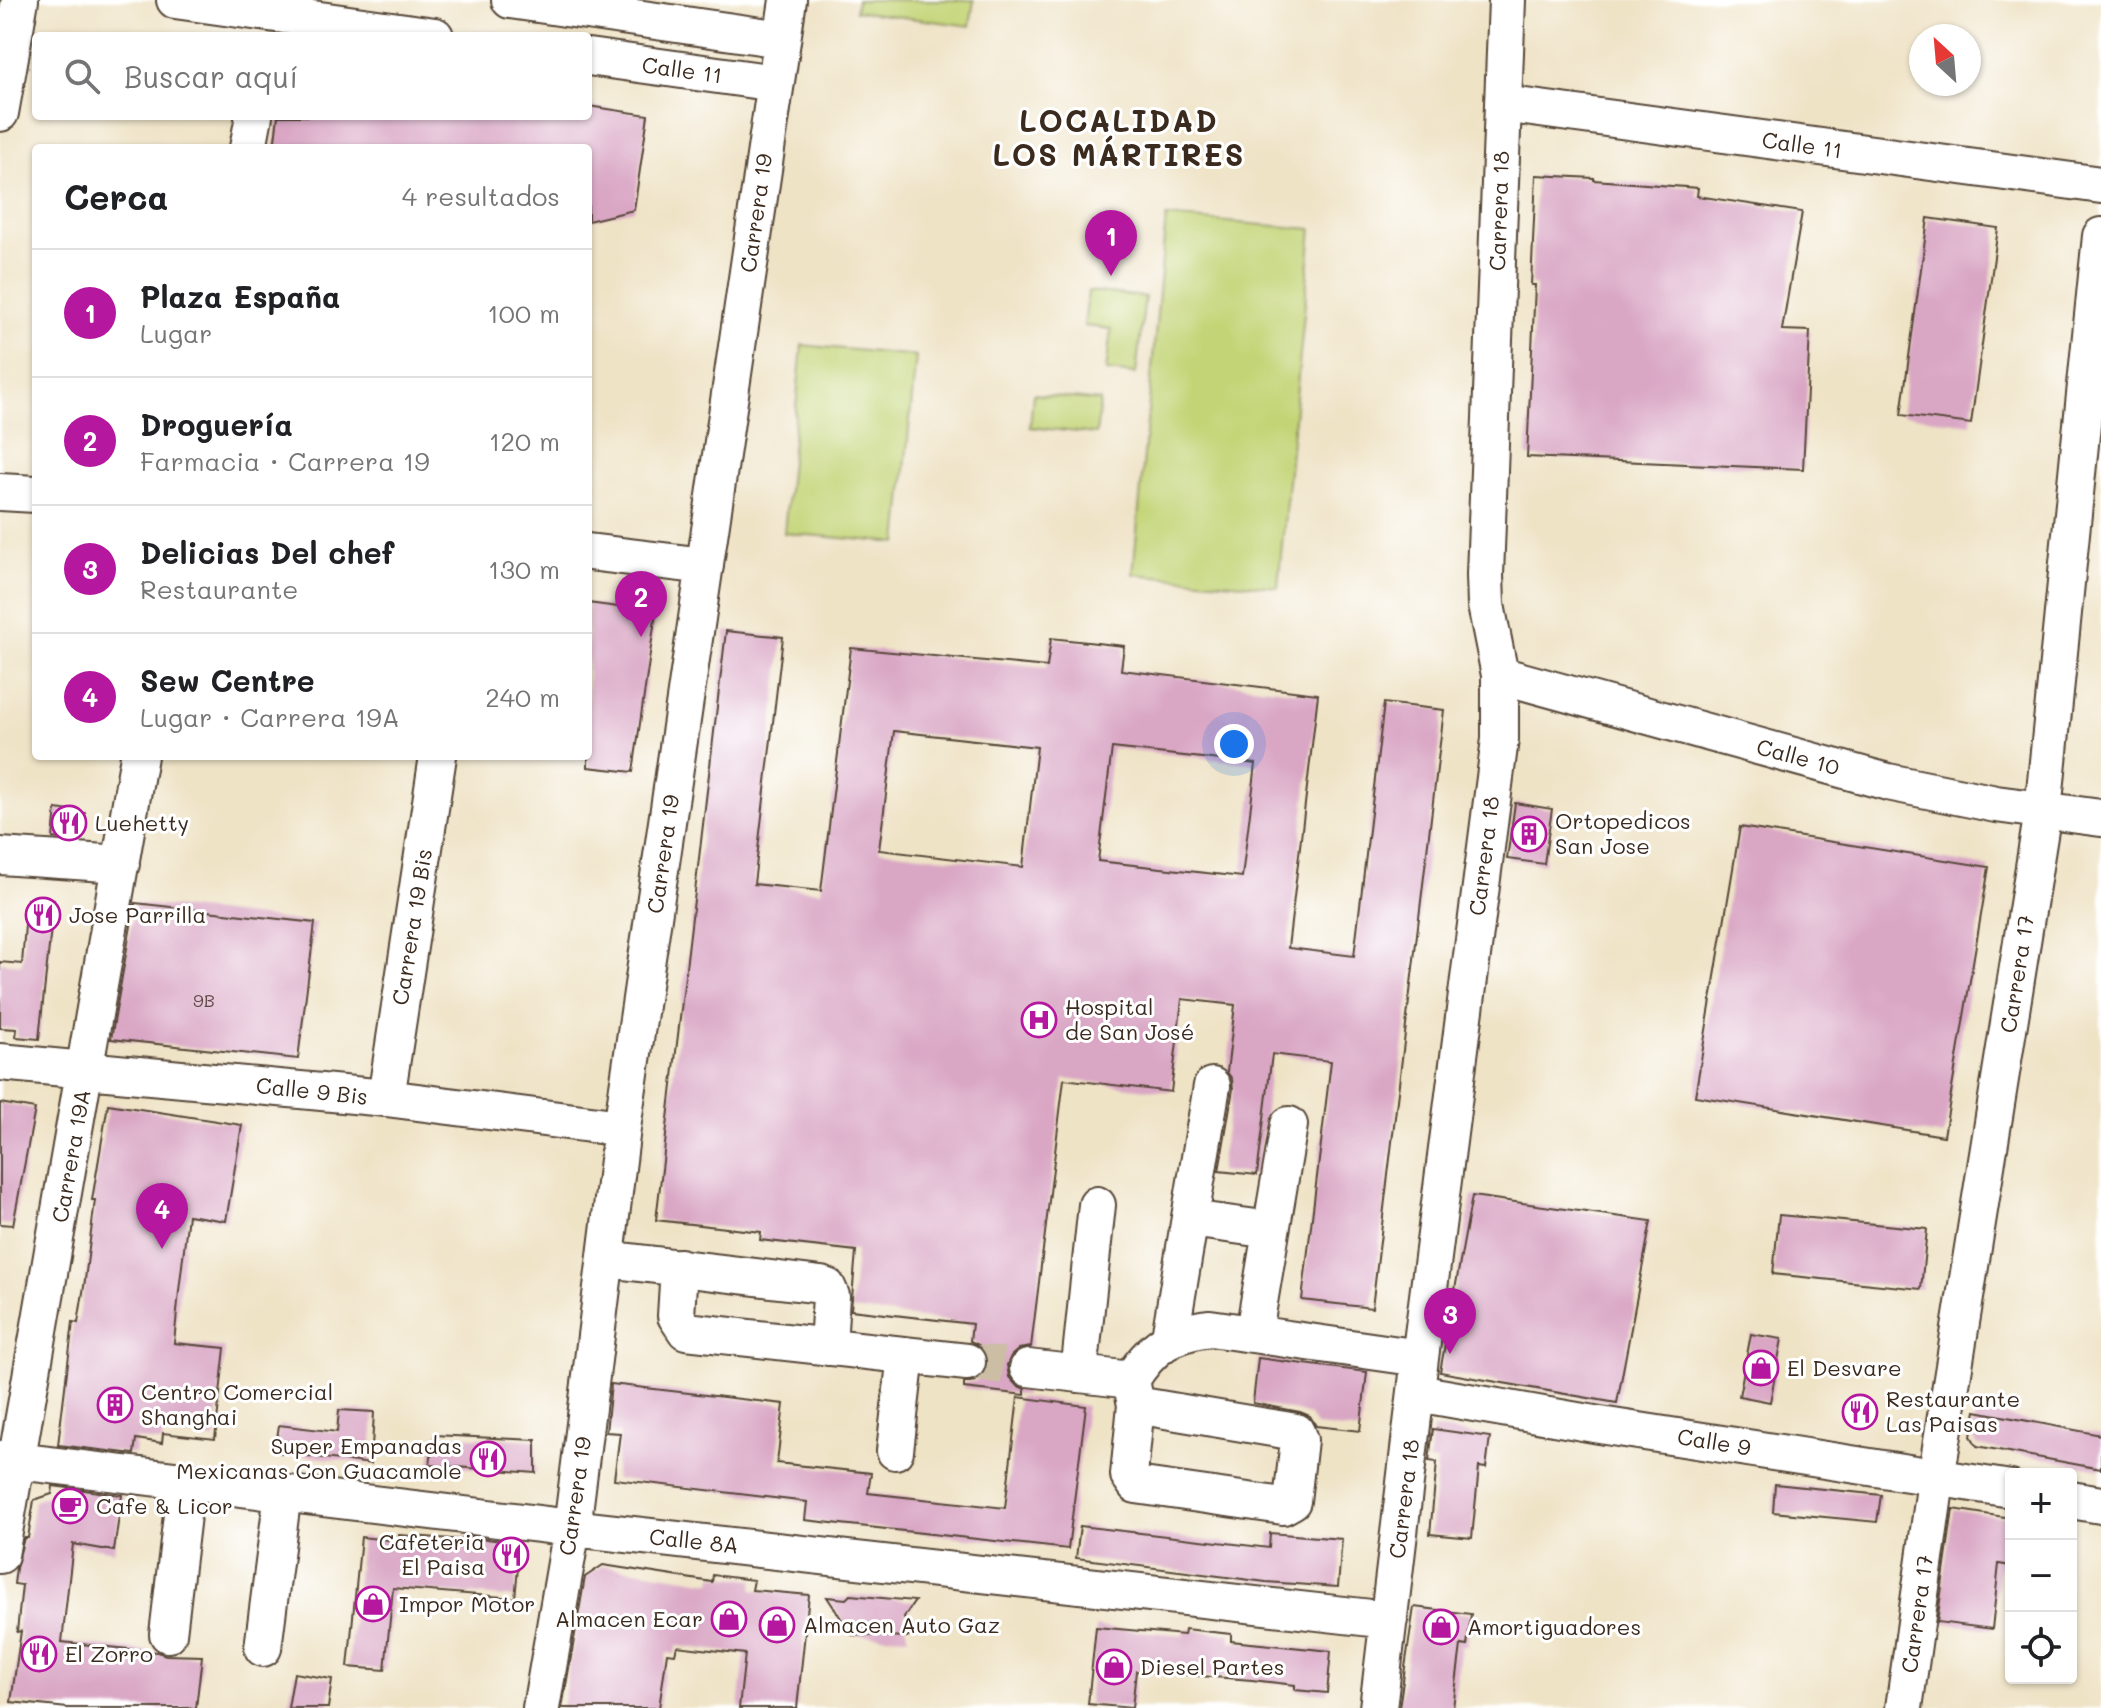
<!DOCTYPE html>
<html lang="es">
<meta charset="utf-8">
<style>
body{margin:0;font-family:Mali,sans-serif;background:#f6f6f6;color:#202124}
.controls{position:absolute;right:24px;bottom:24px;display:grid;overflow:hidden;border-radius:8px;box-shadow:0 2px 6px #0004}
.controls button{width:72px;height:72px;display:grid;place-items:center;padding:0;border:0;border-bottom:2px solid #e0e0e0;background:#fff;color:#202124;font:40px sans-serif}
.compass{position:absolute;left:1909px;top:24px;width:72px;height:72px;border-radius:50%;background:#fff;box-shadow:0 2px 6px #0004;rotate:334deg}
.you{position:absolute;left:1234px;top:744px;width:28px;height:28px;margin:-20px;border:6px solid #fff;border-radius:50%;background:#1a73e8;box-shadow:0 0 0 12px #1a73e833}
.badge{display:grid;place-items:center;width:52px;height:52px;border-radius:50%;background:#b5179e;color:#fff;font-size:26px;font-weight:700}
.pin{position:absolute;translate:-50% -66px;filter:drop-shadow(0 2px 4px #0008)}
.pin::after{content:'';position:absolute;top:42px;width:28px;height:24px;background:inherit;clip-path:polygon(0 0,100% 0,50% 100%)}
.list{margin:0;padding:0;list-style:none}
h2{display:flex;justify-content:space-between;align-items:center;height:104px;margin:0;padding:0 32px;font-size:34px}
h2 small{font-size:26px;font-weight:400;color:#757577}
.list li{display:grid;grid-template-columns:52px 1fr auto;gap:24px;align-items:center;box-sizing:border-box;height:128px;padding:0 32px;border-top:2px solid #e0e0e0}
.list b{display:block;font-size:30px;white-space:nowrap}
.list p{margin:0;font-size:26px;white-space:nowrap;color:#757577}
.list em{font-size:26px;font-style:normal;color:#757577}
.icon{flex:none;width:44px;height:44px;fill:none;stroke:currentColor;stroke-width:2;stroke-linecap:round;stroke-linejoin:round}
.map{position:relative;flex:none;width:2101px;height:1708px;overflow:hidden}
.search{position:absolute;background:#fff;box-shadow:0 2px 6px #0004;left:32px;top:32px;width:560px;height:88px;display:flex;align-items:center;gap:20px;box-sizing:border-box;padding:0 28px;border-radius:8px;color:#757577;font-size:30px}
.panel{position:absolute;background:#fff;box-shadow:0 2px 6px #0004;left:32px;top:144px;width:560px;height:616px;border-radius:8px}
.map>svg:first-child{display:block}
.green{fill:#c3d476;stroke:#7f7f4a;stroke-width:2}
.building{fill:#d9a6c4;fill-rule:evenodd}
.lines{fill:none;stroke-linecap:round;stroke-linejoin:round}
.minor-tunnel{stroke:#cbbea4;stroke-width:36;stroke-dasharray:36 18;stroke-linecap:butt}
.minor-casing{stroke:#564637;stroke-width:40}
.minor{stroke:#fff;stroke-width:36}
.labels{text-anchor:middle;stroke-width:6;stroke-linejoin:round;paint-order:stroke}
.number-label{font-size:18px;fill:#624948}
.street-label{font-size:22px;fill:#3b2a1e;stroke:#fff}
.poi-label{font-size:22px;fill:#3b2a1e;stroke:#fff;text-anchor:start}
.district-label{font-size:30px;font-weight:bold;letter-spacing:2px;fill:#3b2a1e;stroke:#fff}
</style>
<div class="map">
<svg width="2101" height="1708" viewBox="0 0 2101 1708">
<rect width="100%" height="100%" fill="#fff"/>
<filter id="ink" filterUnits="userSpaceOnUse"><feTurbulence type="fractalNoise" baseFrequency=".0125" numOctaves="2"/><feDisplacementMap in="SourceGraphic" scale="16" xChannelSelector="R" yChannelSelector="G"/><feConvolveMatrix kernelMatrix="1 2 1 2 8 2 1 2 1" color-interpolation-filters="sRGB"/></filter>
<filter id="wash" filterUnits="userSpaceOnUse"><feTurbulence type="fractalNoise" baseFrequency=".006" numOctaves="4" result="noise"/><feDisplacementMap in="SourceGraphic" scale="32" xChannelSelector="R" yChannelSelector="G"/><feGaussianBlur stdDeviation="1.8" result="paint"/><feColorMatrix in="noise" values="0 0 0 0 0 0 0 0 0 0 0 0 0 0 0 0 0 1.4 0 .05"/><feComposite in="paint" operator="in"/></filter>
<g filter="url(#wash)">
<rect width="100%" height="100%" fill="#efe3c6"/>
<path class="green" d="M857 0H974L970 26 855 11Z
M1166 217 1312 229 1278 587 1133 574Z
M1088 291 1145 297 1136 374 1106 371 1111 329 1084 326Z
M802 345 916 356 898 543 784 533Z
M1033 394 1100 401 1096 434 1030 427Z"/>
<g id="blocks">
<path class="building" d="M588 106 648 115 634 210 588 221V148H274L278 116H588Z
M1536 175 1594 178V180L1698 188 1697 196 1802 212 1782 330 1810 331 1803 469 1527 457 1535 285H1531Z
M1928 218 1998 228 1971 424 1901 415Z
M588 603 656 612 633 772 588 767Z
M726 631 783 637 754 884 821 891 851 648 1047 667 1051 638 1124 646 1121 670 1318 694 1288 948 1354 956 1384 703 1444 710 1372 1308 1302 1300 1331 1061 1272 1054 1257 1175 1219 1171 1233 1089 1232 1079 1227 1072 1235 1005 1182 999 1171 1092 1064 1079 1031 1347 1019 1349 1011 1356 1007 1365 1009 1377 1016 1385 1025 1389V1395L964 1388V1383L975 1381 983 1375 988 1365 986 1353 979 1345 970 1341 972 1324 851 1310 856 1251 760 1240 761 1232 656 1220ZM894 731 1037 747 1023 867 879 850ZM1112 748 1256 764 1242 877 1098 861Z
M1515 803 1552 809 1544 864 1507 859Z
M56 809 85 813 83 833 72 840 53 838Z
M1740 827 1989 867 1944 1136 1695 1096Z
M27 899 54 900 39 1039 16 1037 17 1029 0 1028V962L22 964Z
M135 903 315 923 298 1059 111 1039Z
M0 1103 35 1109 13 1225 0 1224Z
M108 1104 242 1125 226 1221 188 1215 179 1291 174 1343 225 1348 215 1439 163 1433 162 1443 136 1439 134 1454 58 1445 73 1322 78 1323 85 1280 95 1200H92Z
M1472 1196 1651 1221 1617 1403 1440 1372Z
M1779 1215 1927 1229 1921 1289 1773 1274Z
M1751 1334 1782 1339 1770 1402 1739 1396Z
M1258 1358 1367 1372 1360 1431 1316 1426 1310 1416 1300 1412 1253 1403Z
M611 1384 784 1404 777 1463 871 1473 868 1493 1005 1508 1018 1397 1086 1406 1068 1549 805 1520 807 1502 614 1479 620 1433 606 1432Z
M339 1410 374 1412 371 1464 275 1452 279 1425 337 1432Z
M1976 1411 2101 1435V1469L1977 1446 1971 1436Z
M1433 1429 1490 1437 1486 1468 1479 1467 1472 1538 1430 1534 1437 1462 1429 1461Z
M434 1435 536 1440V1473L430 1465Z
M1775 1484 1881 1495 1877 1522 1773 1512Z
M53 1486 122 1495 114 1551 73 1544 62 1642 157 1652 166 1655 202 1656 196 1708H68L11 1702 21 1631 17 1632 22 1585 14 1584 16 1568 24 1538H28L34 1500 52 1494Z
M1953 1509 2011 1518V1566L1999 1564 1992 1629 1937 1622Z
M1080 1526 1269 1548 1270 1533 1342 1539 1338 1587 1266 1582 1076 1558Z
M399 1535 464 1540 465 1536 509 1542 508 1547 520 1548 515 1598 393 1588 385 1670 348 1667 361 1537 398 1541Z
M603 1565 712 1582 713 1575 754 1580 752 1590 809 1595 797 1708H739L745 1654 677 1646 675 1654 667 1653 659 1708H562L585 1577Z
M850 1595 915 1601 904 1617 909 1637 852 1635 827 1597 846 1599Z
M1414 1607 1471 1614 1467 1646 1461 1645 1453 1708H1399Z
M1096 1627 1184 1635 1185 1629 1231 1634V1641L1331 1651 1327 1693 1295 1690V1685L1252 1680 1136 1671 1132 1708 1088 1704Z
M294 1673 332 1679 328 1708H288Z"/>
</g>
</g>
<g filter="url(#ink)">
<use href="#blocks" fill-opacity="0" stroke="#564637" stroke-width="2"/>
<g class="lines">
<path class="minor-tunnel" d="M967 1362 1028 1368"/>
<g class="minor-casing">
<path id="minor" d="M175 0 435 36
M510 0 782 39
M588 57 776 83
M1503 104 2101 185
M0 113 20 0
M248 148 254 116
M0 492 36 494
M588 552 705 566
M1500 675 1888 782 1996 804 2101 818
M0 856 121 864
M0 1062 386 1098 622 1128
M386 1098 438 756
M1190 1219 1271 1230
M606 1259 821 1285 827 1287 831 1296 828 1347
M679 1267 676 1316 686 1331 967 1362
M1254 1332 1289 1125
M1170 1337 1212 1086
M1028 1368 1131 1380C1151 1347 1173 1332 1210 1328L1420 1358
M1079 1374 1097 1205
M1131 1380 1136 1405 1296 1432 1299 1440 1292 1501 1283 1506 1136 1485 1129 1475 1136 1405
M1417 1393 1600 1425 2011 1489
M895 1451 906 1355
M0 1459 572 1528 1389 1620
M2071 1500 2101 1505
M0 1555 139 756
M168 1634 186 1481
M263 1648 283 1493
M541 1708 572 1528 622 1128 788 0
M1378 1708 1420 1358 1500 739V675L1486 605 1485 575 1507 0
M1904 1708 1938 1466 2043 811 2101 236"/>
</g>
<use href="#minor" class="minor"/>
</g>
</g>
<defs>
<g id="restaurant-ring" transform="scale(1.8)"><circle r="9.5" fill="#fff" stroke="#b5179e" stroke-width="1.5"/><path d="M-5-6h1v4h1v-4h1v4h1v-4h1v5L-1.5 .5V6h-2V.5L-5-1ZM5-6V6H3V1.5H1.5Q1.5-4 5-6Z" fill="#b5179e"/></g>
<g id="building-ring" transform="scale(1.8)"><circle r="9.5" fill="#fff" stroke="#b5179e" stroke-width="1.5"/><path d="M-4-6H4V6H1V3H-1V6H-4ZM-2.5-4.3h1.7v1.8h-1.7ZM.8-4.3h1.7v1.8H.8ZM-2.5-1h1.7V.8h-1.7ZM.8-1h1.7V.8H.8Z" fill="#b5179e"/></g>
<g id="hospital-ring" transform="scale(1.8)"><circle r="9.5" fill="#fff" stroke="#b5179e" stroke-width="1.5"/><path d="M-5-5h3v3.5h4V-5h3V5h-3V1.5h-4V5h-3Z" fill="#b5179e"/></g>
<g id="shop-ring" transform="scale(1.8)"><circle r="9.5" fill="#fff" stroke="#b5179e" stroke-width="1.5"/><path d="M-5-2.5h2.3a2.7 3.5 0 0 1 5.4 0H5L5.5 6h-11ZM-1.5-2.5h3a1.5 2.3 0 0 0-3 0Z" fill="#b5179e"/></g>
<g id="cafe-ring" transform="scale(1.8)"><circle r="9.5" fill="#fff" stroke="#b5179e" stroke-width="1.5"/><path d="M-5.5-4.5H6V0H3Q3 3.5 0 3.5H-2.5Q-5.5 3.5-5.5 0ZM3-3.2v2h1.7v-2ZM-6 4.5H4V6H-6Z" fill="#b5179e"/></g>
</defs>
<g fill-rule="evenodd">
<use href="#restaurant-ring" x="69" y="823"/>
<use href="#building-ring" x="1529" y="834"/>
<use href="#restaurant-ring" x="43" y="915"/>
<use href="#hospital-ring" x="1039" y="1020"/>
<use href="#shop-ring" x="1761" y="1368"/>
<use href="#building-ring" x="115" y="1405"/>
<use href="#restaurant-ring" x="1860" y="1412"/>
<use href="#restaurant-ring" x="488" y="1459"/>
<use href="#cafe-ring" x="70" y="1506"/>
<use href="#restaurant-ring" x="511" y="1555"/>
<use href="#shop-ring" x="373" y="1604"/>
<use href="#shop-ring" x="729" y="1619"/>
<use href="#shop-ring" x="777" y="1625"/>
<use href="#shop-ring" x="1441" y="1627"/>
<use href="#restaurant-ring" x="39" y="1654"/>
<use href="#shop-ring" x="1114" y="1667"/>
</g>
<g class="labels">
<g class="number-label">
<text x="204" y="1007">9B</text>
</g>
<g class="street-label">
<text transform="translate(682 70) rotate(8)" y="8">Calle 11</text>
<text transform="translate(1802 145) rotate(8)" y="8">Calle 11</text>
<text transform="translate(1499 211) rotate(-88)" y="8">Carrera 18</text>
<text transform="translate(756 213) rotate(-82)" y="8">Carrera 19</text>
<text transform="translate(1798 757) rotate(15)" y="8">Calle 10</text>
<text transform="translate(663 854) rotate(-82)" y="8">Carrera 19</text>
<text transform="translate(1484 856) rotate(-83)" y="8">Carrera 18</text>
<text transform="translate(412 927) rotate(-81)" y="8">Carrera 19 Bis</text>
<text transform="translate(2017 974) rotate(-81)" y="8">Carrera 17</text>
<text transform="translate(312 1091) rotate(6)" y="8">Calle 9 Bis</text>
<text transform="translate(71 1156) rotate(-80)" y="8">Carrera 19A</text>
<text transform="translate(1714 1442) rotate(9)" y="8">Calle 9</text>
<text transform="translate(575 1496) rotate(-82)" y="8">Carrera 19</text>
<text transform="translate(1404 1499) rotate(-83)" y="8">Carrera 18</text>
<text transform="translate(694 1541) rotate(6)" y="8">Calle 8A</text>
<text transform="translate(1917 1614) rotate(-82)" y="8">Carrera 17</text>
</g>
<g class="poi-label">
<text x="1555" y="829">Ortopedicos<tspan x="1555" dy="25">San Jose</tspan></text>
<text x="95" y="831">Luehetty</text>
<text x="69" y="923">Jose Parrilla</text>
<text x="1065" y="1015">Hospital<tspan x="1065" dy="25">de San José</tspan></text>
<text x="1787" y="1376">El Desvare</text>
<text x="141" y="1400">Centro Comercial<tspan x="141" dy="25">Shanghai</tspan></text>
<text x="1886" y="1407">Restaurante<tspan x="1886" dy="25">Las Paisas</tspan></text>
<text x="462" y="1454" text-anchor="end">Super Empanadas<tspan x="462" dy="25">Mexicanas Con Guacamole</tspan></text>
<text x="96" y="1514">Cafe &amp; Licor</text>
<text x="485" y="1550" text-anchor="end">Cafeteria<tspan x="485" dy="25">El Paisa</tspan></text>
<text x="399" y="1612">Impor Motor</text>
<text x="703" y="1627" text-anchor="end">Almacen Ecar</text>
<text x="803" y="1633">Almacen Auto Gaz</text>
<text x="1467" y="1635">Amortiguadores</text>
<text x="65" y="1662">El Zorro</text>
<text x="1140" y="1675">Diesel Partes</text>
</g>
<g class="district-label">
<text x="1119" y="132">LOCALIDAD<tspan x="1119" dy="34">LOS MÁRTIRES</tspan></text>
</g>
</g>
</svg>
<div class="controls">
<button>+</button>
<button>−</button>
<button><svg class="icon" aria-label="locate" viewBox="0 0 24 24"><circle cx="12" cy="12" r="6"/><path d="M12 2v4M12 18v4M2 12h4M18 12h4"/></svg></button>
</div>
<svg class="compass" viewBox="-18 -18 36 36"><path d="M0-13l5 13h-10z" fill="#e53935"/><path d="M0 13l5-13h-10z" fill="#757577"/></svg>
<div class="you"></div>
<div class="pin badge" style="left:1111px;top:276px">1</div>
<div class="pin badge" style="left:641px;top:637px">2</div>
<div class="pin badge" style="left:1450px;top:1354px">3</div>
<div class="pin badge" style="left:162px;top:1249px">4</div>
<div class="search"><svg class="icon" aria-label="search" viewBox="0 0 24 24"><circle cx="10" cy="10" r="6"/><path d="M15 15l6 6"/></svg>Buscar aquí</div>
<section class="panel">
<h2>Cerca<small>4 resultados</small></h2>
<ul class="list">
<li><span class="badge">1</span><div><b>Plaza España</b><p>Lugar</p></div><em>100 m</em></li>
<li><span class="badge">2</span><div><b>Droguería</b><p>Farmacia · Carrera 19</p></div><em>120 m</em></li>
<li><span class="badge">3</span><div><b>Delicias Del chef</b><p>Restaurante</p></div><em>130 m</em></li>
<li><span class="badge">4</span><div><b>Sew Centre</b><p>Lugar · Carrera 19A</p></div><em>240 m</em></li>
</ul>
</section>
</div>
